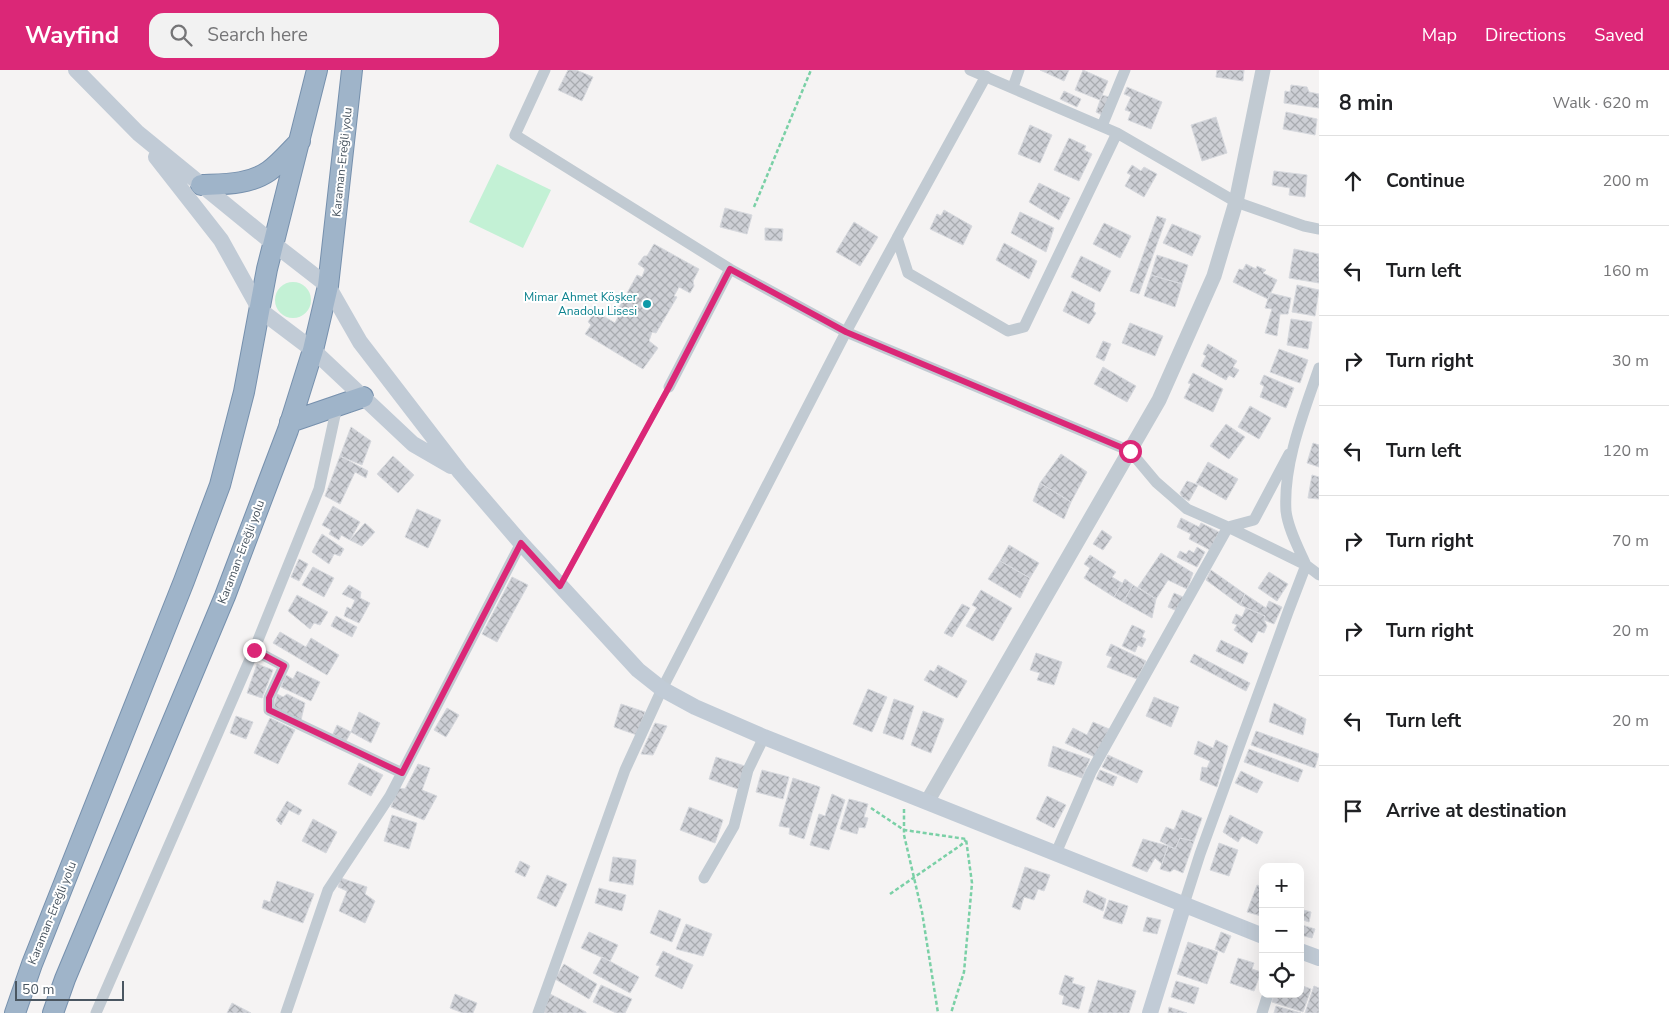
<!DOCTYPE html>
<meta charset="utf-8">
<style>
body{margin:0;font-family:"Nunito Sans",sans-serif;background:#f2f2f2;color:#202124}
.controls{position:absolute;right:15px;bottom:15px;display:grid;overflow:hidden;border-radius:10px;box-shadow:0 5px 20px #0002}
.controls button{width:45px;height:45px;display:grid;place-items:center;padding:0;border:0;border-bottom:1px solid #e0e0e0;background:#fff;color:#202124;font:25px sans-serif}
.scale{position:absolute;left:15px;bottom:12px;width:109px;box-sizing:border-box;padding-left:5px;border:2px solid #4a5661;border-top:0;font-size:14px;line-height:18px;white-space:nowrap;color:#4a5661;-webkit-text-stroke:4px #fff;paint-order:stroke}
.stop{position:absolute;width:15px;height:15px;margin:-11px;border:4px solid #db2777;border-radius:50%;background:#fff}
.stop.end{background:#db2777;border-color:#fff;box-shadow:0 1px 5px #0008}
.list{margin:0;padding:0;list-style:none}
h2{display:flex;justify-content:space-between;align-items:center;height:65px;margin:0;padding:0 20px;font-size:21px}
h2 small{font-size:16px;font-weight:400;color:#757577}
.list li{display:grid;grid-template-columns:32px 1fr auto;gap:15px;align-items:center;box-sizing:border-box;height:90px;padding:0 20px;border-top:1px solid #e0e0e0}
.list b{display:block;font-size:19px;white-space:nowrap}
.list em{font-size:16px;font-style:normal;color:#757577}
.icon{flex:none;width:28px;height:28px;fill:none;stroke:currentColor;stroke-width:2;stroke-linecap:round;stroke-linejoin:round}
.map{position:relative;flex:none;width:1319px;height:943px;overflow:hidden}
header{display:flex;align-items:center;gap:30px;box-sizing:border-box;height:70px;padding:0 25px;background:#db2777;color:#fff}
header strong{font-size:24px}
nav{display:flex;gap:28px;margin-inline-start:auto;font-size:18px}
.search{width:350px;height:45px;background:#f2f2f2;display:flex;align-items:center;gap:12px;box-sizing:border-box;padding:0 18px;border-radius:15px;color:#757577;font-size:19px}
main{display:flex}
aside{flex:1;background:#fff}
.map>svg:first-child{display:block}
.green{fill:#c3f1d5}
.building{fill:url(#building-cross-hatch);stroke:#d7d9de}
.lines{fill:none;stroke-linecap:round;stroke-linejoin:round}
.trunk-casing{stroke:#7690ad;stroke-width:22}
.path{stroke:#7ad0a6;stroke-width:2.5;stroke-dasharray:4 2.5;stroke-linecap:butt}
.service{stroke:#c1cad2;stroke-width:5.5}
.minor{stroke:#c1cad2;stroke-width:11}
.tertiary{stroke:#c1cad2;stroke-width:15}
.secondary{stroke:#c1cbd6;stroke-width:16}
.trunk{stroke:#9fb4c9;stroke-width:20}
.route{stroke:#db2777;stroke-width:6}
.culture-dot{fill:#0f9aa8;stroke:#fff;stroke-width:2}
.labels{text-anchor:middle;stroke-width:4;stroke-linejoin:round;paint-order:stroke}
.street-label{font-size:12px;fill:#4a5661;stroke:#fff}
.culture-label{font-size:12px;fill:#0d838f;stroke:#fff;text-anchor:end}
</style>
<header>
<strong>Wayfind</strong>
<div class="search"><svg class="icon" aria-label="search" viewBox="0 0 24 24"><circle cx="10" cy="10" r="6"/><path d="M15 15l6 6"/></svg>Search here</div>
<nav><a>Map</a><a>Directions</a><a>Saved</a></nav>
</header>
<main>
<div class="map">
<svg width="1319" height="943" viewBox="0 0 1319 943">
<defs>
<pattern id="building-cross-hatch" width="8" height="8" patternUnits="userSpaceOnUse" patternTransform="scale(1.25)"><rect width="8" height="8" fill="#cdcfd5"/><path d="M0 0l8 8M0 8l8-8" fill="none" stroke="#a8abb0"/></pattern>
</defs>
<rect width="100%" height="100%" fill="#f5f3f3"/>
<path class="green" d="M497 94 551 120 523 178 469 152Z
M275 230a18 18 0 1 1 36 0a18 18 0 1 1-36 0Z"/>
<path class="building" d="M568 0H576L593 7 582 31 558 20Z
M1040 0H1069L1064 11Z
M1083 0 1108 11 1100 30 1075 20Z
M1217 0H1244L1243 11 1216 7Z
M1291 15 1307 17 1309 22 1319 24V38L1284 33 1285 21 1290 22Z
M1127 17 1162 32 1151 59 1128 50 1131 42 1125 40 1131 27 1124 24Z
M1064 21 1081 29 1077 37 1060 29Z
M1102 25 1109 27 1102 45 1096 42Z
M1286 42 1317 49 1315 65 1283 59Z
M1216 47 1227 83 1202 91 1191 55Z
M1030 55 1052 65 1040 93 1018 84Z
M1069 68 1086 76 1084 80 1092 84 1079 111 1054 100Z
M1132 95 1141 101 1144 97 1157 104 1144 127 1125 116 1131 105 1127 103Z
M1274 101 1307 105 1305 127 1289 125 1290 118 1272 115Z
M1039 113 1070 128 1059 150 1029 132Z
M725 138 752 145 747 164 720 157Z
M944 140 972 156 963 175 930 159 937 144 941 146Z
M1020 142 1054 158 1046 182 1011 163Z
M1157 146 1166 149 1139 224 1130 221Z
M854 152 878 167 860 196 836 182Z
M1104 153 1131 166 1120 188 1093 174Z
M1172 154 1201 166 1192 186 1163 173Z
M765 158 783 159 782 171 765 170Z
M1004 173 1037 191 1029 209 996 190Z
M654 174 699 199 693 211 694 216 690 223 679 217 674 226 677 227 656 263 652 262 649 271 658 278 643 299 585 264 591 255 588 252 595 241 615 253 619 245 616 243 637 205 642 207 645 199 638 194 644 186H647Z
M1294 179 1319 184V213L1289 208Z
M1157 185 1188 195 1182 214 1151 205Z
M1081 186 1111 201 1100 222 1071 207Z
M1246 194 1256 199 1257 196 1266 200 1263 203 1277 210 1268 229 1233 212 1239 199 1243 200Z
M1151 205 1182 214 1175 237 1144 226Z
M1297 215 1319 220 1315 246 1292 242Z
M1072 221 1095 233 1093 241 1096 243 1089 254 1063 241Z
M1270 223 1291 228 1288 244H1280L1277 266 1265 263 1272 239 1265 238Z
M1291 249 1312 252 1308 279 1287 275Z
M1130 253 1163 266 1155 286 1122 273Z
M1103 271 1111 274 1104 291 1096 287Z
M1208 274 1237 291 1233 297 1239 300 1234 308 1229 305 1226 310 1201 296 1206 286 1203 284Z
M1279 279 1308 290 1300 313 1270 302Z
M1103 297 1136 316 1127 332 1094 314Z
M1193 303 1223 319 1213 342 1184 328 1191 314 1188 313Z
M1264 305 1294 318 1286 338 1260 327 1264 316 1260 314Z
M1250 336 1271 348 1259 369 1238 357Z
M1226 354 1245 367 1229 389 1210 376Z
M351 357 371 371 362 395 340 386Z
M1313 373 1319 375V397L1307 393Z
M1061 384 1087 402 1071 432 1040 413Z
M340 386 368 401 366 408 355 402 340 434 325 426Z
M393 386 414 405 398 423 377 404Z
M1208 392 1238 409 1226 430 1196 413Z
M1312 405 1319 407V429L1308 428Z
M1187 411 1198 415 1189 431 1182 427 1180 423Z
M1040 413 1071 432 1064 449 1033 431Z
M333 436 360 452 350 470 341 465 339 470 329 464 331 460 322 455Z
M417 439 441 450 428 478 405 467Z
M1181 448 1199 457 1201 453 1219 462 1210 480 1189 469 1191 464 1177 457Z
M365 453 375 462 362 476 350 470Z
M1102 460 1112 467 1103 480 1093 474Z
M322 464 344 479 340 486 334 484 329 494 312 482Z
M1009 475 1039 493 1030 508 1000 491Z
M1197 477 1205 482 1197 497 1177 487 1180 481 1186 484 1189 480 1194 483Z
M1161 483 1193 503 1187 519 1168 510 1156 529 1138 517Z
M1090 485 1116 502 1112 507 1122 513 1114 527 1084 508 1090 498 1084 494Z
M299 489 308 494 299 511 291 507Z
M1000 491 1030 508 1020 528 988 509Z
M313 497 334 508 324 527 302 515Z
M1211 500 1245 524 1240 535 1206 510Z
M1269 502 1288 514 1277 531 1258 518Z
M512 507 528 515 497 572 482 564Z
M1125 509 1133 515 1123 532 1114 527Z
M349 515 361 522 360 528 370 533 359 553 344 546 347 537 351 539 355 530 342 524Z
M1133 515 1156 529 1152 548 1123 532Z
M981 520 1012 538 993 571 966 556 977 538 972 535Z
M1174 523 1183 527 1177 541 1168 537Z
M1245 524 1266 538 1269 531 1282 537 1274 554 1264 550 1265 546 1240 535Z
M297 525 328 542 320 555 314 553 310 559 288 541Z
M962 534 970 538 952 567 944 563Z
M1246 538 1265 546 1264 550 1267 556 1264 563 1258 561 1252 573 1234 560 1237 555 1232 553 1236 544 1242 547Z
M336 546 357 557 352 567 331 556Z
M1132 555 1145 561 1142 567 1146 569 1142 577 1138 575 1135 582 1122 576Z
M280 562 306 577 311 568 339 585 327 605 273 573Z
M1221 570 1248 583 1243 594 1216 581Z
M1111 574 1146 591 1137 609 1107 597 1112 587 1106 585Z
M1036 583 1062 592 1054 615 1037 610 1040 603 1030 600Z
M1194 584 1250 613 1246 621 1190 592Z
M257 594 273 600 262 628 247 623Z
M938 595 967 611 957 628 924 610 930 600 934 602Z
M297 601 320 612 311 631 281 617 286 605 293 609Z
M868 619 887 627 872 662 853 654Z
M277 624 283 627 287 624 305 633 301 650 274 637Z
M1154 627 1179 637 1171 657 1146 646Z
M894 629 914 636 903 670 883 663Z
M1274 633 1306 649 1303 665 1269 652Z
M621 634 645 642 637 665 614 657Z
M447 638 459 645 446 667 434 660Z
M923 641 944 649 931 683 911 675Z
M359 642 380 653 371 673 351 662Z
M236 646 253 652 246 669 230 663Z
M270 648 295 660 278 694 254 683Z
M1093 652 1109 659 1095 687 1065 673 1073 658 1087 665Z
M655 653 667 656 653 685 641 684Z
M337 655 351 662 346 671 333 664Z
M1256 661 1319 684 1315 698 1251 675Z
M1216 670 1228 676 1217 717 1200 710 1202 697 1207 698 1210 691 1194 684 1198 671 1213 678Z
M1053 676 1090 689 1082 708 1048 696Z
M1249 679 1303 700 1298 712 1244 692Z
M1108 685 1143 701 1137 713 1102 697Z
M716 687 745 696 738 719 709 709Z
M359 693 383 705 371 726 348 714Z
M418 694 430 698 422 720 437 726 424 750 391 737 398 718 405 719Z
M762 700 789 707 783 729 756 722Z
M1100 700 1117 707 1113 716 1096 709Z
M1241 701 1263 712 1257 723 1235 713Z
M793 708 820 717 804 769 789 764 790 758 779 756Z
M832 724 845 730 829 780 810 775 819 744 825 746Z
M1047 726 1066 735 1054 758 1036 749Z
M849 729 868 734 864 747 868 748 865 758 859 757 857 764 840 759Z
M287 731 302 740 299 745 289 740 281 755 276 750Z
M689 737 723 750 715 773 680 760Z
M1182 740 1202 748 1194 771 1180 768 1175 779 1160 771 1166 757 1174 760Z
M392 745 417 753 409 779 384 771Z
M1230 745 1263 762 1257 774 1242 766 1238 772 1223 762Z
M313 749 337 762 326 783 302 771Z
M1180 768 1194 771 1183 803 1174 799 1170 802 1160 799 1168 776 1175 779Z
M1143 769 1168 776 1162 794 1155 788 1147 802 1132 796Z
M1219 773 1238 780 1229 806 1210 800Z
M613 787 636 790 633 815 609 811Z
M520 791 530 796 525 807 515 802Z
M1025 797 1050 805 1044 821 1038 819 1034 830 1024 827 1020 840 1012 837Z
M547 805 567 814 556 837 537 828Z
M341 808 367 817 365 824 375 831 365 853 339 841 347 821 338 817Z
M277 811 314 824 303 853 262 838 264 830 270 832Z
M1257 815 1263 817V842L1261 846 1247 842Z
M599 818 626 825 622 841 595 833Z
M1087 820 1106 829 1103 841 1083 832Z
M1109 830 1128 836 1122 854 1103 848Z
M1300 839 1311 842 1309 852 1300 849Z
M659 840 681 849 672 872 650 863Z
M1147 847 1161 850 1157 864 1143 861Z
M686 854 712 864 703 886 676 879Z
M1302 855 1315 859 1312 868 1300 865Z
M589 862 618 875 610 891 581 878Z
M1221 862 1231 866 1224 883 1215 879Z
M1188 872 1218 882 1207 914 1177 904Z
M663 881 693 895 682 919 655 906 660 896 656 895Z
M602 887 639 907 630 923 593 903Z
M1238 888 1254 893 1252 899 1261 902 1254 921 1230 913Z
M564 894 597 914 589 929 555 909Z
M1065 905 1074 908 1072 913 1085 917 1079 939 1062 934 1064 926 1059 924Z
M1098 910 1136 921 1129 943H1088Z
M1176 911 1199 918 1194 934 1171 927Z
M601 915 632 929 625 943H616L593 932Z
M1300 915 1311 919 1303 942 1272 932 1274 924H1300Z
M1314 916 1319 918V943H1305Z
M455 924 477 933 473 943H463L450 938Z
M550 924 586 942V943H543Z
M232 933 251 943H227Z
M1276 936 1301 943H1274Z
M1169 937 1187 943H1168Z"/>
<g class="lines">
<g class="trunk-casing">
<path id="trunk" d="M201 115C224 114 249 115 269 101 280 93 290 81 300 71
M290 352 363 327
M15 943 32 894 184 511 220 415 244 322 267 199 317 0
M53 943 65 909 225 526 288 360 313 280 328 216 352 0"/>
</g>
<path class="path" d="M754 137 811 0
M871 738 904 760 966 769 972 813 964 902 951 943
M904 739V765L922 842 938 943
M890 824 961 775 966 770"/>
<path class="service" d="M561 514 669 317"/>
<path class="minor" d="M545 0 515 65 730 199
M970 0 1117 63 1236 132 1304 156 1319 159
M986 6 897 168 908 203 1008 261 1024 257 1117 63
M1013 17 1019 0
M1102 56 1125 0
M669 317 730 199 846 262 1130 381 1156 412 1187 439 1228 457 1306 495 1319 505
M254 580 284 596 269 628V640L402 703
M1056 783 1091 702 1228 457 1254 450 1289 384
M704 808 734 756 748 700 764 667
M1184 834 1200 784 1288 542 1306 495C1299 479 1288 459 1286 441 1283 393 1304 342 1319 298
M96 943 254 580 319 419 337 336
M286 943 328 820 390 726 521 473
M538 943 625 700 662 619 846 262 897 168
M1262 943 1268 924"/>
<path class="tertiary" d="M927 732 1159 330 1214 206 1236 132 1263 0"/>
<path class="secondary" d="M76 0 138 63 274 174 328 216 360 272 460 402 521 473 638 600 662 619 695 637 764 667 1263 866
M156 87 221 170 260 240 313 280 413 374 451 396
M1300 881 1319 888
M1150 943 1184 834"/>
<use href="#trunk" class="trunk"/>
</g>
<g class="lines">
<path class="route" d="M254 580 284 596 269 628V640L402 703 521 473 560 516 669 317 730 199 846 262 1130 381"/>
</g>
<circle class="culture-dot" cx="647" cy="234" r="5"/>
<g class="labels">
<g class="street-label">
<text transform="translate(342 92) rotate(-84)" y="4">Karaman-Ereğli yolu</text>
<text transform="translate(241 482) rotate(-69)" y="4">Karaman-Ereğli yolu</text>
<text transform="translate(52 843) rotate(-68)" y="4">Karaman-Ereğli yolu</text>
</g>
<g class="culture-label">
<text x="637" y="231">Mimar Ahmet Köşker<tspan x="637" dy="14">Anadolu Lisesi</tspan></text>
</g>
</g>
</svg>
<div class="controls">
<button>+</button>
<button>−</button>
<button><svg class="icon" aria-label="locate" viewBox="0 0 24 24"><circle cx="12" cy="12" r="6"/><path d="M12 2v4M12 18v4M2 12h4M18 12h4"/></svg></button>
</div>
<div class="scale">50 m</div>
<div class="stop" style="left:1130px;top:381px"></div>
<div class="stop end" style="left:254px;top:580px"></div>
</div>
<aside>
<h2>8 min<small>Walk · 620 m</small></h2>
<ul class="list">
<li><svg class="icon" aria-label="ahead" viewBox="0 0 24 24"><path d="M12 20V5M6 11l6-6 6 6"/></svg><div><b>Continue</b></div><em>200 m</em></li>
<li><svg class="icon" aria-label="left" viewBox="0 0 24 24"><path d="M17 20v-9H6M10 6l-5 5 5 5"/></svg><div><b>Turn left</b></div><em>160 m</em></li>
<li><svg class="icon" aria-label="right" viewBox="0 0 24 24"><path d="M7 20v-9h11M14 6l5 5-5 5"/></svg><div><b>Turn right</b></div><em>30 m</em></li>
<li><svg class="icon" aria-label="left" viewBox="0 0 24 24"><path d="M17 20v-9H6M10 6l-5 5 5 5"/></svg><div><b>Turn left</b></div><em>120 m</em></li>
<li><svg class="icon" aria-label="right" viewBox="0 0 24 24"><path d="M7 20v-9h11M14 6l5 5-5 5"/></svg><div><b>Turn right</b></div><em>70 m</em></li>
<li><svg class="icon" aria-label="right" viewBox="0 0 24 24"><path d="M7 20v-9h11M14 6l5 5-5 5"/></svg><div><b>Turn right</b></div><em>20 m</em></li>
<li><svg class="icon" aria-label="left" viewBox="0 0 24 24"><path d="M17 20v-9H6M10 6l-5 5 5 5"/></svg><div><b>Turn left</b></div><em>20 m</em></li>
<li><svg class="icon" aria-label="arrive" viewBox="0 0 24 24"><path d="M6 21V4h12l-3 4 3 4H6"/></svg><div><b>Arrive at destination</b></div></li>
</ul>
</aside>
</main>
